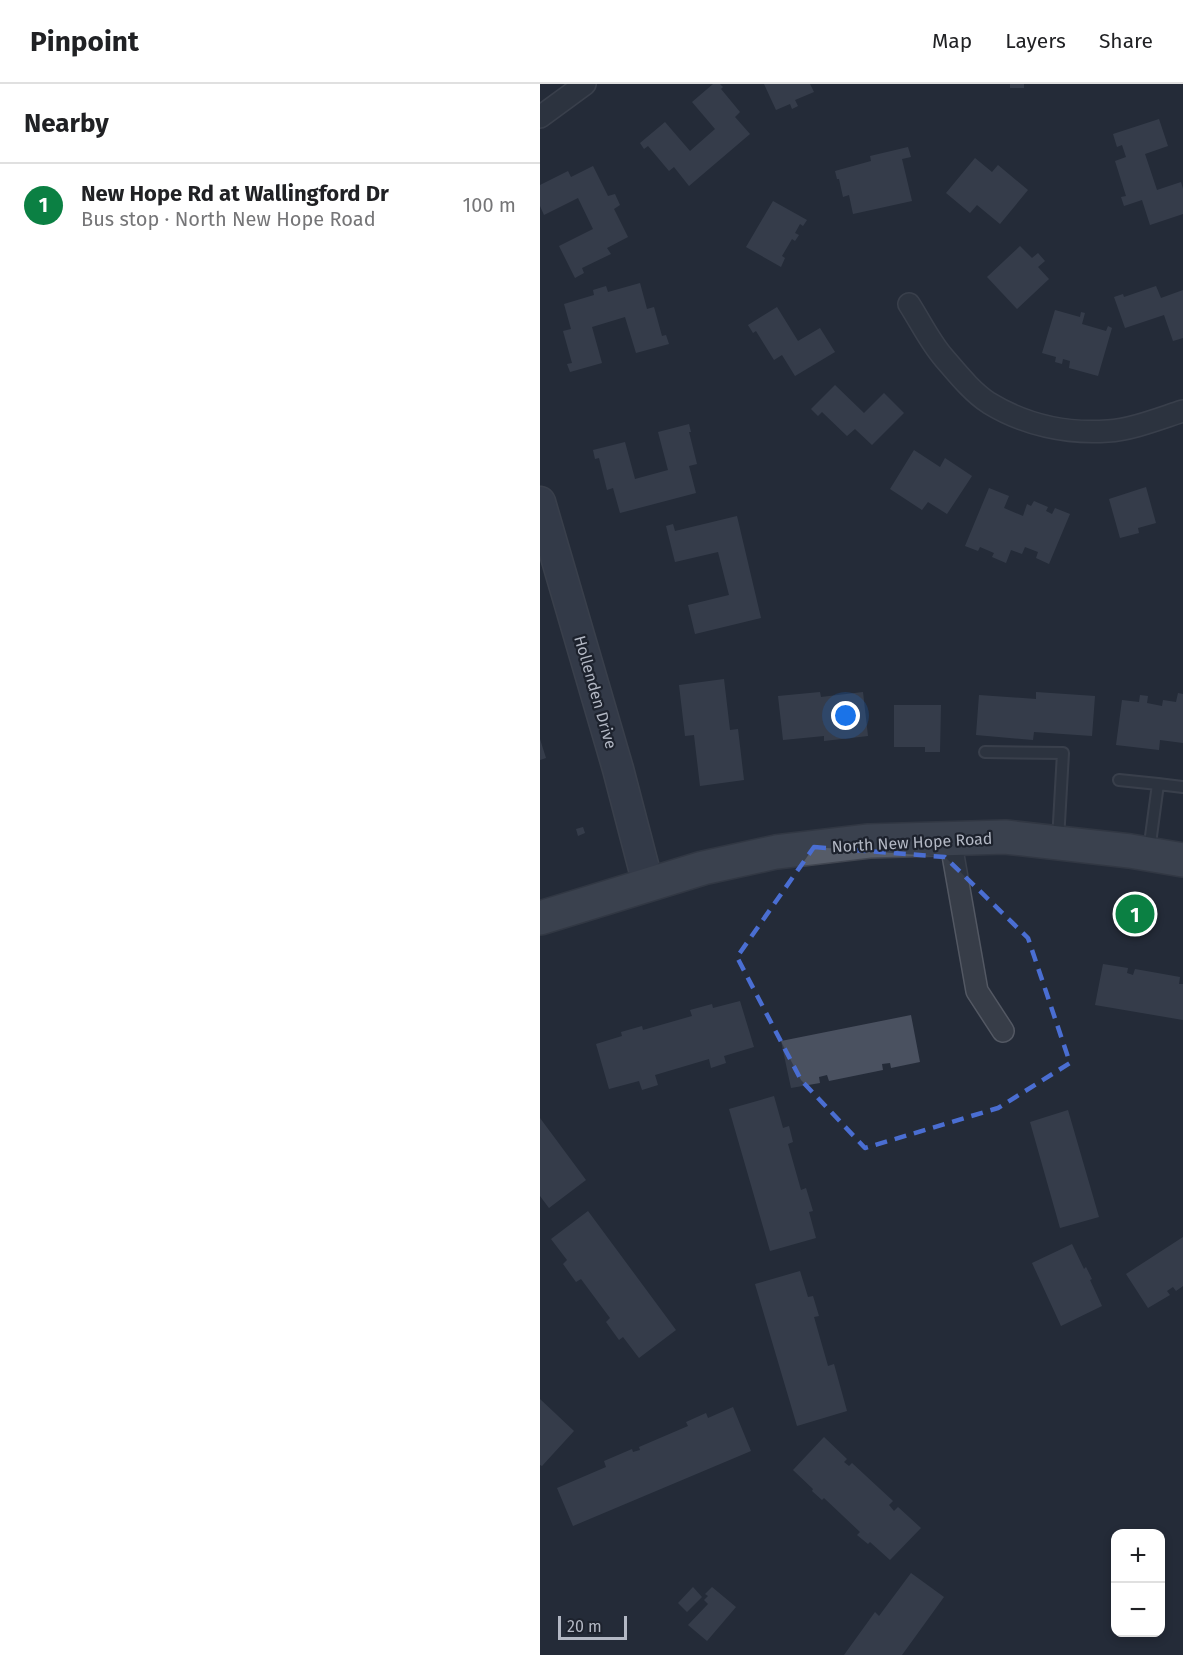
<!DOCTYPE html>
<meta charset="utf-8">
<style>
body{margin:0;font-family:"Fira Sans",sans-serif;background:#f2f2f2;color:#202124}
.controls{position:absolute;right:18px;bottom:18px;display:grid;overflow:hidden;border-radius:12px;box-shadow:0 3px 9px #0003}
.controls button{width:54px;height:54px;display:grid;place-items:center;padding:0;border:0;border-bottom:2px solid #e0e0e0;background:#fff;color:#202124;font:30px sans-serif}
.scale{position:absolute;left:18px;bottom:15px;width:69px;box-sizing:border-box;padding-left:6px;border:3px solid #b3b8c4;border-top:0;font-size:16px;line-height:21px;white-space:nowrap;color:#b3b8c4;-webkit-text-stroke:4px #1d222d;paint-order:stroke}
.you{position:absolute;left:306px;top:632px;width:21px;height:21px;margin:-15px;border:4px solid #fff;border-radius:50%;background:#1a73e8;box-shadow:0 0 0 9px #1a73e833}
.badge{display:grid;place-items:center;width:39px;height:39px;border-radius:50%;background:#0b8043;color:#fff;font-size:20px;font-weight:700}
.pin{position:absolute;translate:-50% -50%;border:3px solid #fff;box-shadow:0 2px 6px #0006}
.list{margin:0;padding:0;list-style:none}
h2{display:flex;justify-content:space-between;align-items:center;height:78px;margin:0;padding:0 24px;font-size:26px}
h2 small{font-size:20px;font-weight:400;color:#757577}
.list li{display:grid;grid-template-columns:39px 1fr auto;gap:18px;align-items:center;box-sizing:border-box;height:84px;padding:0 24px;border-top:2px solid #e0e0e0}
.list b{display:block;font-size:22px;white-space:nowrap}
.list p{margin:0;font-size:20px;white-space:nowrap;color:#757577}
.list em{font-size:20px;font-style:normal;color:#757577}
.map{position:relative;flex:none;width:643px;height:1571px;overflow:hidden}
header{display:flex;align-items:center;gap:36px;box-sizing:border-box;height:84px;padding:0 30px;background:#fff;border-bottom:2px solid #e0e0e0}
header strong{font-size:28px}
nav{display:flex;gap:33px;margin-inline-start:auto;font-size:21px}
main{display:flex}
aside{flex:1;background:#fff}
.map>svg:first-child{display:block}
.building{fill:#4a5160}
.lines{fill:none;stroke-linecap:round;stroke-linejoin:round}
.lane-casing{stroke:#535863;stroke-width:14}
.street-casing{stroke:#535863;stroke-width:24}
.secondary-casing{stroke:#535863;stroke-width:33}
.primary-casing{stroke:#414651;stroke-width:36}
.lane{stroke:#373d48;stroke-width:10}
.street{stroke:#373d48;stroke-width:21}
.secondary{stroke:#464c5b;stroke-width:30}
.primary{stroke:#565c68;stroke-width:33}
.marked{fill:none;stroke:#4a6ed2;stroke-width:4.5;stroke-dasharray:12 8;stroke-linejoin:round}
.labels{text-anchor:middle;stroke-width:4.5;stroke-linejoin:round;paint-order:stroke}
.street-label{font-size:16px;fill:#b3b8c4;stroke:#1d222d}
</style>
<header>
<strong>Pinpoint</strong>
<nav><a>Map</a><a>Layers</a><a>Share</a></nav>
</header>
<main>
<aside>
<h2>Nearby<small></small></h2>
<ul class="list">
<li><span class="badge">1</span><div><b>New Hope Rd at Wallingford Dr</b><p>Bus stop · North New Hope Road</p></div><em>100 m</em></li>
</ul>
</aside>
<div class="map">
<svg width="643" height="1571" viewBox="0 0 643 1571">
<rect width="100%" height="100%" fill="#242b38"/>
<path class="building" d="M173 0H180L183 3 181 5 200 28 195 33 210 50 149 102 134 83 129 87 108 62 104 65 100 59 125 38 150 67 175 45 152 18Z
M224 0H270L274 8 255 16 258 22 252 25 250 20 236 26Z
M470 0H484V4H470Z
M619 35 628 62 605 70 617 106 641 98 643 105V130L610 141 602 116 584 122 581 113 586 112 575 77 586 73 582 61 577 63 573 50Z
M368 63 371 73 362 75 372 117 313 130 309 111 303 113 299 95H297L295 87 331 77 330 72Z
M435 74 452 88 458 81 488 106 460 140 437 121 430 129 406 109Z
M53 82 68 112 75 110 80 121 74 125 88 153 67 164 71 170 42 184 44 189 35 194 19 162 53 145 38 114 4 131 0 122V101L28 87 31 93Z
M233 117 267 136 263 142 260 140 255 149 259 151 255 157 252 155 242 172 245 174 241 183 206 163Z
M480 162 492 174 498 169 505 177 498 183 509 195 477 225 447 193Z
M100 199 107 225 114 223 122 252 126 251 129 260 96 269 85 233 52 243 62 279 30 288 27 280 32 279 23 247 31 245 24 220 54 211 53 206 66 202 68 208Z
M616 202 621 214 643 206V254L633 257 624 231 585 244 574 213 583 210 584 213Z
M237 223 258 257 280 244 295 268 255 292 242 271 234 276 216 247 213 249 208 241Z
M515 226 540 233 541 228 545 229 542 240 566 247 568 242 572 244 558 292 529 284 530 277 523 275 522 280 515 278 516 273 502 269Z
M295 301 324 329 344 309 364 329 332 361 315 345 307 352 282 328 278 332 271 325Z
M149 340 151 348H149L157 380 149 382 156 409 80 429 73 404 67 406 59 374 55 375 53 366 85 358 95 395 128 386 118 348Z
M374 366 400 383 405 374 432 392 407 430 388 418 382 426 350 405Z
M606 403 616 439 598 444 599 449 580 454 569 415Z
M449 404 469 412 464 424 483 432 487 420 491 422 494 417 508 423 506 427 512 430 515 424 530 430 509 480 496 474 498 468 485 463 482 470 471 466 466 479 452 473 454 469 440 463 438 467 425 462Z
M197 432 221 534 155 550 148 521 189 511 178 468 135 478 126 442 133 440 135 447Z
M184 595 190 646 198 645 204 696 160 702 154 651 145 652 139 601Z
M280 608 281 613 323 608 328 652 284 657V652L243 656 238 612Z
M496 608 555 612 552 652 494 648 493 656 436 651 439 611 496 615Z
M638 609 643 610V659L620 656 619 666 576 661 582 616 599 618 600 611 608 612 607 619 622 622 623 616 636 618Z
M354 621H401L400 668H385V663H354Z
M0 655 6 674 0 676Z
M43 743 45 749 38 752 36 745Z
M563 880 588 884 587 889 593 891 595 885 640 893 639 900H643V936L555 921Z
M200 917 214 963 184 972 186 979 171 984 169 975 115 991 118 1001 102 1006 99 997 69 1005 56 960 82 952 81 948 102 942 103 946 152 932 150 926 172 920 173 924Z
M371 931 380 978 351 984 350 979 342 980 343 986 289 997 287 991 279 993 280 999 251 1004 241 957Z
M234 1012 243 1044 249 1042 253 1058 248 1060 261 1106 266 1104 273 1127 269 1128 276 1154 230 1167 189 1025Z
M528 1026 559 1133 520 1144 490 1038Z
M0 1034 46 1096 9 1124 0 1112Z
M48 1127 136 1246 99 1274 83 1253 79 1256 66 1238 70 1234 41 1195 36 1198 23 1180 27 1176 11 1155Z
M643 1153V1202L636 1207 633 1203 627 1207 630 1211 608 1224 586 1190Z
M532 1160 544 1185 546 1183 552 1195 550 1196 562 1222 521 1242 492 1179Z
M260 1187 268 1213 273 1212 279 1232 274 1233 288 1282 294 1280 307 1327 257 1342 215 1200Z
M0 1315 34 1347 2 1382 0 1381Z
M193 1323 211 1367 33 1442 17 1404 66 1383 64 1377 92 1365 93 1368 100 1366 99 1363 148 1342 146 1338 166 1329 168 1334Z
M284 1353 307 1375 304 1378 309 1382 312 1379 353 1417 349 1421 354 1427 358 1423 381 1444 350 1476 330 1458 328 1460 317 1451 320 1448 284 1414 282 1416 272 1407 273 1405 253 1386Z
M371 1489 404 1513 362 1571H304L335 1528 339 1532Z
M153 1503 162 1513 147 1528 138 1519Z
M172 1503 196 1523 167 1557 148 1541 168 1520 164 1516 168 1512 165 1510Z"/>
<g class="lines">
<g class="lane-casing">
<path id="lane" d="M445 668 523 669 518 756
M579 696 618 700 609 767
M618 700 643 703"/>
</g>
<g class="street-casing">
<path id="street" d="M0 33 45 0
M369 220C380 237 390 258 404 274 417 289 432 308 449 319 485 341 527 350 568 347 591 346 621 334 643 327
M410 754 437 907 463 947"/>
</g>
<g class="secondary-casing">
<path id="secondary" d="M0 418 78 685 108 800"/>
</g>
<g class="primary-casing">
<path id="primary" d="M0 834 163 784 236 768 329 757 465 753 590 767 643 776"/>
</g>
<use href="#lane" class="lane"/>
<use href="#street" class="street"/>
<use href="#secondary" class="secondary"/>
<use href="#primary" class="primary"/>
</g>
<path d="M0 0H643V1571H0ZM274 763 405 773 488 854 530 979 458 1024 325 1064 261 996 197 873Z" fill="#242b38" fill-opacity=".55" fill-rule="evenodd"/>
<path class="marked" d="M274 763 405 773 488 854 530 979 458 1024 325 1064 261 996 197 873Z"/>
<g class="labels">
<g class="street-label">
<text transform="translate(56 608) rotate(74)" y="6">Hollenden Drive</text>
<text transform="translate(372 758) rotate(-3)" y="6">North New Hope Road</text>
</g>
</g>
</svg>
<div class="controls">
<button>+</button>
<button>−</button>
</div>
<div class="scale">20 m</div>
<div class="you"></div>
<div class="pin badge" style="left:595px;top:830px">1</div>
</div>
</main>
